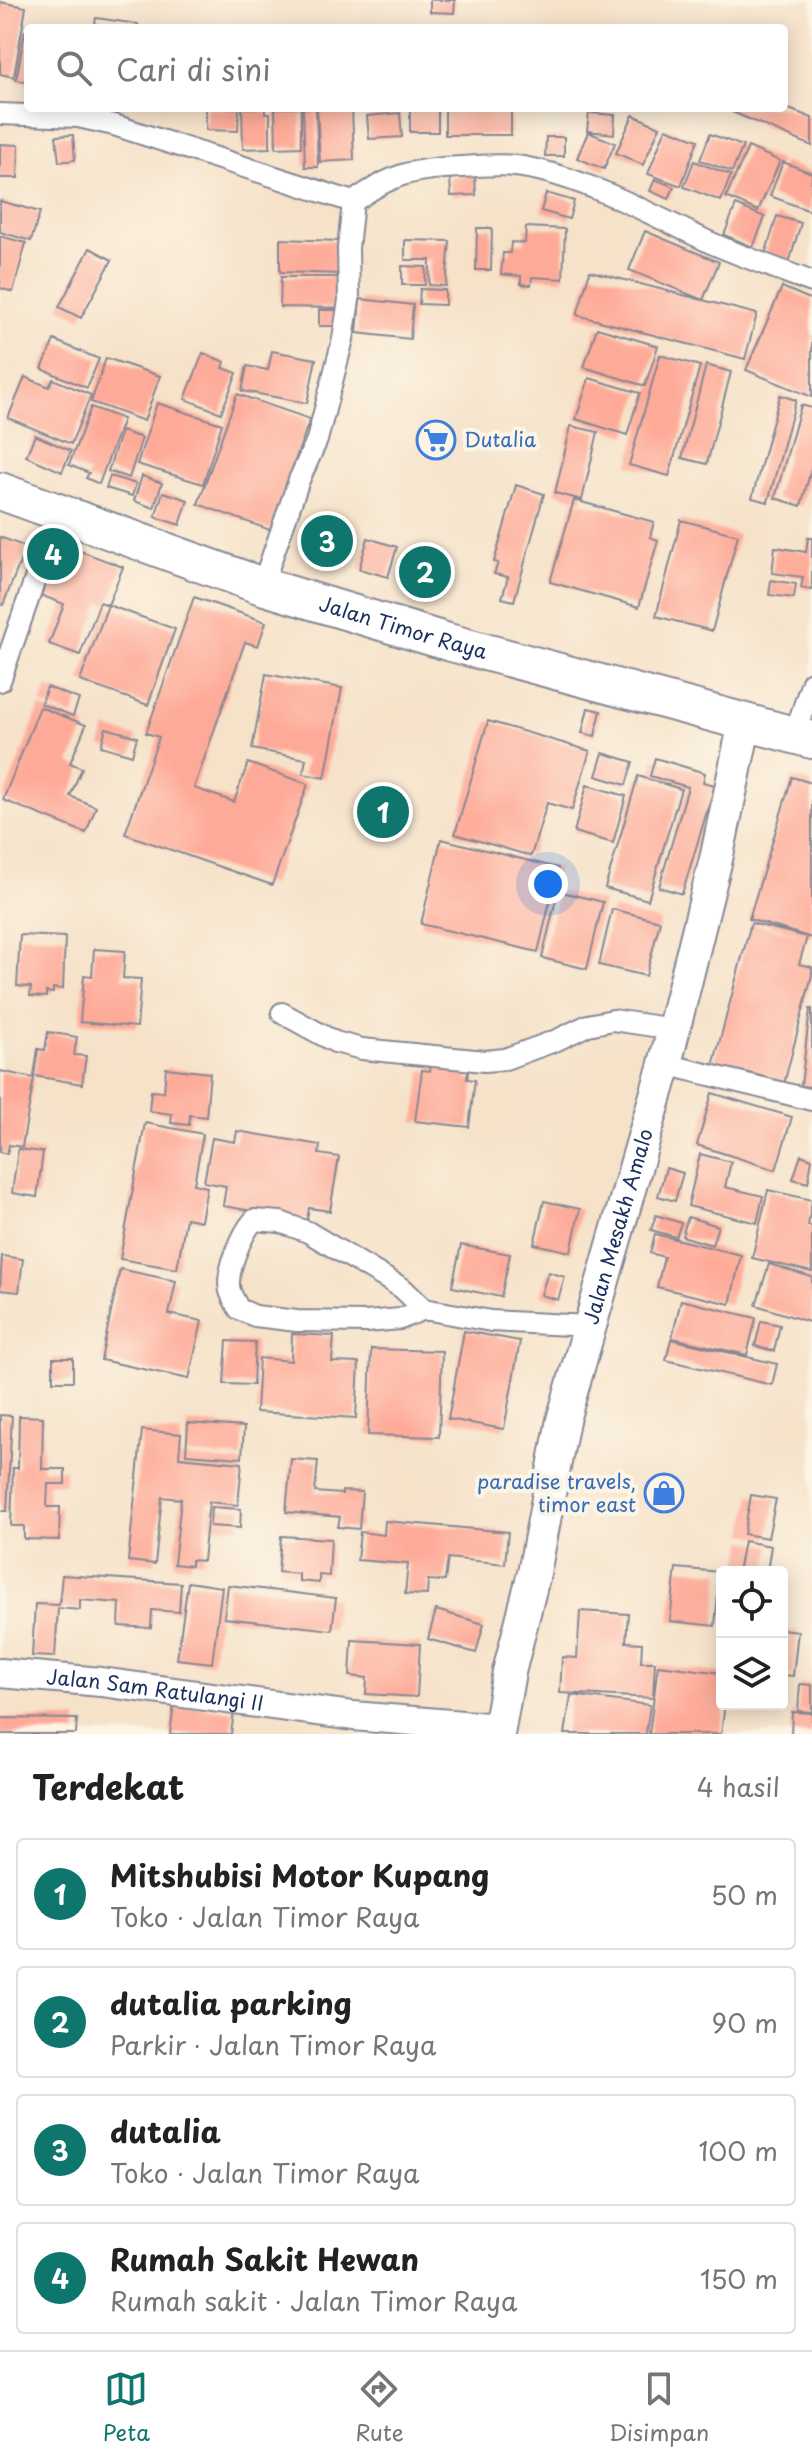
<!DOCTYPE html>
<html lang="id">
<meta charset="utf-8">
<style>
body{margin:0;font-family:"Playpen Sans",sans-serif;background:#f2f2f2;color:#222}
.controls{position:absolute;right:24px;bottom:24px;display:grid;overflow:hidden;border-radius:8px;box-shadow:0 4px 20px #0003}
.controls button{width:72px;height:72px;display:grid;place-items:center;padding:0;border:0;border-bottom:2px solid #e0e0e0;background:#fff;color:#222;font:40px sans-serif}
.you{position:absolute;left:548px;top:884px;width:28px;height:28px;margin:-20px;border:6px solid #fff;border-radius:50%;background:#1a73e8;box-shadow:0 0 0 12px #1a73e833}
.badge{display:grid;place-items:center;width:52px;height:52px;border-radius:50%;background:#0f766e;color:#fff;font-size:26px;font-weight:700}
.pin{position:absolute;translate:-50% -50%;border:4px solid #fff;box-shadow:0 2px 8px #0006}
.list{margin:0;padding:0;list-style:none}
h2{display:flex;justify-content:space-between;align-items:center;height:104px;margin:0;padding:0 32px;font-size:34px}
h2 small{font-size:26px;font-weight:400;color:#767676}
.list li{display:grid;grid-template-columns:52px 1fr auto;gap:24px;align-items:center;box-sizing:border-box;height:112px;margin:0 16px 16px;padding:0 16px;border:2px solid #e0e0e0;border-radius:8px}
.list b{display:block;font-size:30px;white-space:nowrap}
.list p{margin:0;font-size:26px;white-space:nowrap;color:#767676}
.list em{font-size:26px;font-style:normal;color:#767676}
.icon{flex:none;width:44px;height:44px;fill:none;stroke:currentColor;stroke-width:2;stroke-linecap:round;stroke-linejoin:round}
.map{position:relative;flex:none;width:812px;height:1734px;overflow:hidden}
.search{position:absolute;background:#fff;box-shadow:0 4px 20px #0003;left:24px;right:24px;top:24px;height:88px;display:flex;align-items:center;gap:20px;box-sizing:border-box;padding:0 28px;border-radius:8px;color:#767676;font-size:30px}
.sheet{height:616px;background:#fff}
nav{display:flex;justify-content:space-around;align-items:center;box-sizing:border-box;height:112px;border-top:2px solid #e0e0e0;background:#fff;font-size:22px;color:#767676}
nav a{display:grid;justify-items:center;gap:4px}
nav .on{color:#0f766e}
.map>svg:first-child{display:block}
.building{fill:#feaa98}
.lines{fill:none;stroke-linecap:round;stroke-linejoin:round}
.street-casing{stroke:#888894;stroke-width:24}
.secondary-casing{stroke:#888894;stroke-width:32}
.primary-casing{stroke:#888894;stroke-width:36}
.highway-casing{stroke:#888894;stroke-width:40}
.street{stroke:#fff;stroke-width:20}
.secondary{stroke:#fff;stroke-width:28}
.primary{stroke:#fff;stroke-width:32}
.highway{stroke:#fff;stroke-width:36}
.labels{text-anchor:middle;stroke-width:8;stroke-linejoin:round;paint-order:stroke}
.shop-label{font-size:20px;fill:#366cbe;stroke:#fcf5e5;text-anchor:start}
.street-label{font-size:20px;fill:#1b2f5e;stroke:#fcf5e5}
</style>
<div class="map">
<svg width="812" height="1734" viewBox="0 0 812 1734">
<rect width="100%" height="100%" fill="#fcf5e5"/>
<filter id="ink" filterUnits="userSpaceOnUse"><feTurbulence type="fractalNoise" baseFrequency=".0125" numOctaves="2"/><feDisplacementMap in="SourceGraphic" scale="16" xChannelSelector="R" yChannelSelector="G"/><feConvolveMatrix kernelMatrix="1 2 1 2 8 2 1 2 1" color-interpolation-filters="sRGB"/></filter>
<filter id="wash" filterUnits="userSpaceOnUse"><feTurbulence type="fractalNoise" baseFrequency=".006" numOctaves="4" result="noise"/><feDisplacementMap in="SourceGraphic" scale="32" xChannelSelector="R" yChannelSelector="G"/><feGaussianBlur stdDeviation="1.8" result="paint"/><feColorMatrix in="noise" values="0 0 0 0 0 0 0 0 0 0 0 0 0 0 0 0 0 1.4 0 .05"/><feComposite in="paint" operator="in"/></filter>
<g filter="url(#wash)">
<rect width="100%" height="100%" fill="#f6e2c9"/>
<g id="blocks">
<path class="building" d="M430 0H455L454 13 430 12Z
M0 2 26 7 14 77 0 74Z
M96 18 138 24 137 28H94Z
M25 31H28V82L16 80Z
M784 107 812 118V146L723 108Z
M206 108H239L238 131 206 130Z
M242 108H265V113H270V148L243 149Z
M275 108H301V147L276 148Z
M303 108H316L318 167H305Z
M317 108H352L354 160 320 162Z
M410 108H438V132H410Z
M445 108H511V135H445Z
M400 113 402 137 369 139 367 116Z
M589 113 615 115 614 134 587 131Z
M633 115 660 127 643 165 616 153Z
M666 128 698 140 681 186 648 174Z
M588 132 615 143 604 169 577 158Z
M710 134 743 146 732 172 700 160Z
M73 135 75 160 59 162 56 136Z
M546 137H564V156H545Z
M0 144 19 145 18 178H0Z
M748 147 780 161 758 211 726 197Z
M694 161 731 175 721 201 684 187Z
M783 162 812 173 810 211 770 196Z
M475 175 476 195 451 196 450 177Z
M655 179 674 187 669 199 650 191Z
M546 193 574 201 569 219 541 211Z
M0 201 40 212 31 241 0 232Z
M736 205 765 217 753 247 724 235Z
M777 216 801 223 789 263 765 255Z
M526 227 565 229 563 279 532 277 531 285 521 284V276L501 274 503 253H510L511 242 525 243Z
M477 228H492L491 270H476Z
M645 231 719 262 703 300 629 270Z
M0 236 26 243 13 292 0 288Z
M280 239 342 241 341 274 280 272Z
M405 240 450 241 446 286 429 285 430 260H405Z
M90 248 112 260 81 318 59 307Z
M402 266 426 267 425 285H402Z
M590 271 757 314 745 359 577 315Z
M281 277H344V308L280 307Z
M782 287 812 300V397L746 370Z
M420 289 445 290V305L419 304Z
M360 299 413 305 410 339 357 333Z
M319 310H345L344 326H319Z
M597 328 658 346 645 386 584 367Z
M54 340 99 359 87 388 42 369Z
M272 351 316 359 307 403 242 391 247 366 268 370Z
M203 353 225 362 223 368 237 373 221 413 185 399Z
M660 355 700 366 669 476 629 465Z
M106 358 160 376 144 421 91 402Z
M706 365 731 372 707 464 682 458Z
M25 377 49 387 53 379 91 395 71 444 8 418Z
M589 378 640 393 627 435 576 419Z
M237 394 310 419 270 530 198 504Z
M780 395 796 400 768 502 752 498Z
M157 403 222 424 203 484 137 464Z
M801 405 812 408V466L801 506 775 498Z
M91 407 123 419 99 484 86 478 89 473 69 465Z
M571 426 598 432 582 500 555 493Z
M121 431 142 438 129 478 108 471Z
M35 435 71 451 62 472 26 456Z
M110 476 136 484 132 496 106 488Z
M142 476 162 483 154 508 134 501Z
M516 485 544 494 514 601 502 598 508 577 494 574 498 563 494 562Z
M163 492 188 500 180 525 155 517Z
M574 500 654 522 650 537 658 540 639 607 550 582Z
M681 520 738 535 712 631 656 616Z
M0 537 26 547 3 605 0 604Z
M368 538 397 547 388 577 359 569Z
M808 538H812V590L801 588 803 577 772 573 775 547 806 552Z
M59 543 123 567 108 605 100 602 80 655 49 644 64 604 40 595Z
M771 580 796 584 794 598 769 595Z
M194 597 266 622 258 646 245 642 194 788 234 802 248 763 308 784 272 885 125 834 159 737 146 733Z
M108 605 175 629 148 705 80 681Z
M266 674 342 688 325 778 303 774 306 759 252 749Z
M47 687 79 699 73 716 41 704Z
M40 707 86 725 70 763 82 768 70 796 96 807 86 833 3 800Z
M588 708 601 711 595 736 582 733Z
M488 721 590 751 572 810 547 803 531 856 455 834Z
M106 728 137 737 132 755 101 746Z
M603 753 633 762 626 785 596 776Z
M655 758 705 773 703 782 715 785 682 894 659 887 688 787 650 776Z
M638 776 681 789 648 900 605 888Z
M792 777 812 783V938L749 919Z
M587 785 626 796 613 843 574 832Z
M441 839 558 868 538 952 421 924Z
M558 891 603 902 587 969 542 958Z
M612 909 660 921 646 976 599 965Z
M751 923 807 937 799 964 812 967V975L783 1088 712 1070Z
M20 935 65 937 63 989 53 988V993L46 992V997L30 996 31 987 17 986Z
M94 949 125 951 123 978 141 979 137 1027 80 1022 84 975 92 976Z
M810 1009H812V1087L801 1086Z
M48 1032 77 1037 74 1055 86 1056 82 1084 34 1076 38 1049 45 1050Z
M432 1060 469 1065 467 1079 475 1080 469 1127 415 1121 422 1070 430 1071Z
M166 1068 210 1073 206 1117 190 1115 189 1125 171 1123 172 1114 149 1111 151 1091 164 1092Z
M0 1071 34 1078 22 1147 9 1145 7 1154 0 1152Z
M712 1093 792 1117 776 1170 697 1145Z
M145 1123 203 1134 194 1184 207 1187 201 1221 186 1218 177 1269 120 1259Z
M237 1131 320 1145 319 1154 339 1157 330 1211 309 1208 307 1220 223 1206 226 1186 204 1182 212 1138 235 1142Z
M18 1149 43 1152 37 1197 12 1193Z
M700 1154 731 1162 725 1187 763 1196 757 1223 688 1206Z
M801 1155 812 1159 808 1183 793 1179Z
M666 1168 683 1173 675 1201 658 1196Z
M768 1190 812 1200 808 1226H812V1272L752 1258Z
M544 1201 580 1209 571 1252 534 1244Z
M656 1215 681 1223 676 1237 651 1230Z
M688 1217 718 1226 712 1245 682 1236Z
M655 1234 741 1255 730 1304 657 1287 664 1257 650 1253Z
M461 1245 510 1254 501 1297 452 1287Z
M2 1256 23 1259 19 1292 0 1290Z
M769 1264 812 1277V1323L756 1305Z
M120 1269 176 1281 169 1314 202 1321 189 1379 101 1360Z
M548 1272 565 1277 558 1300 541 1295Z
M681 1300 756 1318 747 1355 672 1338Z
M761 1321 780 1325 774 1351 755 1346Z
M464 1331 520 1341 504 1429 448 1419Z
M292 1334 334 1336 332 1362 359 1363 356 1418 256 1412 259 1358 291 1361Z
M671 1339 777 1364 772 1385 666 1360Z
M227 1341 255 1342 253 1385 224 1384Z
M371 1349 442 1351 439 1437 368 1435Z
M53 1358H73V1381H53Z
M0 1415 12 1416 7 1511H0Z
M19 1416 43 1417 42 1469H65V1484H48L47 1507H60L59 1540 24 1539V1526H11L13 1468H18Z
M188 1423 244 1427 242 1458 186 1454Z
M142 1430 181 1434 179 1457 242 1463 238 1505 209 1502 203 1561 191 1560V1566L174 1564 181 1499 162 1497 155 1564 128 1561Z
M291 1459 318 1461 315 1492 342 1494V1491L362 1492 359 1529 338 1527 340 1517 286 1512Z
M751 1495 776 1499 768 1538 744 1534Z
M211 1507 241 1509 240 1528 210 1526Z
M385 1521 508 1532 505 1564 448 1558 445 1581 428 1580 427 1595 405 1594 408 1564 357 1560 360 1532 384 1535Z
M281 1536 331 1539 329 1576 319 1575V1583L299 1581V1574L278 1572Z
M744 1541 771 1546 767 1572H738Z
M676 1568 720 1572 715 1626 670 1621Z
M62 1575 181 1583 179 1612 152 1610 151 1628 119 1626 120 1603 80 1600V1610L58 1608 55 1657 32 1656 35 1604 59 1605Z
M188 1582 222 1587 212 1663 177 1659Z
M228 1585 336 1598 332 1630 224 1618Z
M436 1610 484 1624 476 1653 428 1639Z
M580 1611 628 1614 626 1642 642 1643 641 1662H655L653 1698 560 1693 562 1657 577 1658Z
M782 1629 798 1631 793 1676 782 1675Z
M352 1640 420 1644 417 1697 366 1694 367 1678 350 1676Z
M658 1665 722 1673V1704H725L721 1734H649Z
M800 1684 812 1685V1712L798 1711Z
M571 1695 650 1705 646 1734H565Z
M174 1704 234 1712 231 1734H170Z
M792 1712 812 1713V1734H791Z
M0 1718 77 1719 76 1734H0Z"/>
</g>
</g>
<g filter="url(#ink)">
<use href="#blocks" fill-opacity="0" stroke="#888894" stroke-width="2"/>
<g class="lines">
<g class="street-casing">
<path id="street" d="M0 114 78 117 114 125 353 202
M262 586 299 480 317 440 343 339 349 300 348 248 353 202C392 174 412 169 461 167 483 166 506 163 528 168 588 179 654 216 709 242 743 257 778 269 812 282
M0 681 58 513
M794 736 812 682
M282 1013 335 1042 362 1049 485 1061 505 1059 557 1040 588 1025 613 1020 673 1029
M665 1064 812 1100
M424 1309 402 1288 308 1232 280 1222 254 1220C242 1234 225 1272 230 1291 232 1297 236 1304 239 1309L255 1316 297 1321 366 1322 400 1319 424 1309 491 1321 590 1326"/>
</g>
<g class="secondary-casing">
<g id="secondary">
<path id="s1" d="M0 1673 101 1682 353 1716 499 1728"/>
</g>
</g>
<g class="primary-casing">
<g id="primary">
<path id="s2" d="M498 1734 509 1672 534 1573 563 1420 665 1064 717 855 745 722"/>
</g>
</g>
<g class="highway-casing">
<g id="highway">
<path id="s3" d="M0 491 262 586 448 642 812 740"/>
</g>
</g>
<use href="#street" class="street"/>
<use href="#secondary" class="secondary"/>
<use href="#primary" class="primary"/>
<use href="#highway" class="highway"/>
</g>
</g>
<defs>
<g id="supermarket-ring" transform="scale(2)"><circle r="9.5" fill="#fcf5e5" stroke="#3f7fe0" stroke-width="1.5"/><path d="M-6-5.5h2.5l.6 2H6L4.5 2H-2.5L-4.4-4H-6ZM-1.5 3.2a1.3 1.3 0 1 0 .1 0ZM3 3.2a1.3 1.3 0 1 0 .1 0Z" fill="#3f7fe0"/></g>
<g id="shop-ring" transform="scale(2)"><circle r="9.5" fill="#fcf5e5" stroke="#3f7fe0" stroke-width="1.5"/><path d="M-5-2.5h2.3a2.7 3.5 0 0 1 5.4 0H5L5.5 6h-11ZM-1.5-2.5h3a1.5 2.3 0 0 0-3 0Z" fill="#3f7fe0"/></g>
</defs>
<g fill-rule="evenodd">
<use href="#supermarket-ring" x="436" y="440"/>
<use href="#shop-ring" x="664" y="1493"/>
</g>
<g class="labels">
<g class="shop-label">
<text x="464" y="447">Dutalia</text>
<text x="636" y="1489" text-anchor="end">paradise travels,<tspan x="636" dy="23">timor east</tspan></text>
</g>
<g class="street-label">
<text dy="7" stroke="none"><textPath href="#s3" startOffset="426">Jalan Timor Raya</textPath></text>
<text dy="7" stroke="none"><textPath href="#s2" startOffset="522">Jalan Mesakh Amalo</textPath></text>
<text dy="7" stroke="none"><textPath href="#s1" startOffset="156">Jalan Sam Ratulangi II</textPath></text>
</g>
</g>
</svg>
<div class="controls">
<button><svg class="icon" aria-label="locate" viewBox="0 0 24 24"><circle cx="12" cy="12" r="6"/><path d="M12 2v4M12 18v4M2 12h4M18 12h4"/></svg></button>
<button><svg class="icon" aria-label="layers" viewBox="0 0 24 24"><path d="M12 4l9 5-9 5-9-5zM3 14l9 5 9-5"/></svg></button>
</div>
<div class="you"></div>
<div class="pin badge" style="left:383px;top:812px">1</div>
<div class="pin badge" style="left:425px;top:572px">2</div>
<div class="pin badge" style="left:327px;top:541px">3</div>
<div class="pin badge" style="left:53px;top:554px">4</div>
<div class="search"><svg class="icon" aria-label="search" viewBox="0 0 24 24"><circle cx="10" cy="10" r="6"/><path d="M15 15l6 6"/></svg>Cari di sini</div>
</div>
<section class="sheet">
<h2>Terdekat<small>4 hasil</small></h2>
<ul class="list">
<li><span class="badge">1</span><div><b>Mitshubisi Motor Kupang</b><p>Toko · Jalan Timor Raya</p></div><em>50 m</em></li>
<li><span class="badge">2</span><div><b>dutalia parking</b><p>Parkir · Jalan Timor Raya</p></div><em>90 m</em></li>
<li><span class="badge">3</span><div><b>dutalia</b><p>Toko · Jalan Timor Raya</p></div><em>100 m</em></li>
<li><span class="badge">4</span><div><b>Rumah Sakit Hewan</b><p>Rumah sakit · Jalan Timor Raya</p></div><em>150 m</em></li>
</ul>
</section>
<nav>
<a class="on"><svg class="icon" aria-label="map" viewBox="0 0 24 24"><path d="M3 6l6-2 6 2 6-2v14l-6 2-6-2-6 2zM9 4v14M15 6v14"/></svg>Peta</a>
<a><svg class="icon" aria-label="directions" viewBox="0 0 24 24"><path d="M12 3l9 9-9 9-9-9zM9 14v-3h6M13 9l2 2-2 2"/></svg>Rute</a>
<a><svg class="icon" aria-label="saved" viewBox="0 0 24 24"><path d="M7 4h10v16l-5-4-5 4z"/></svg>Disimpan</a>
</nav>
